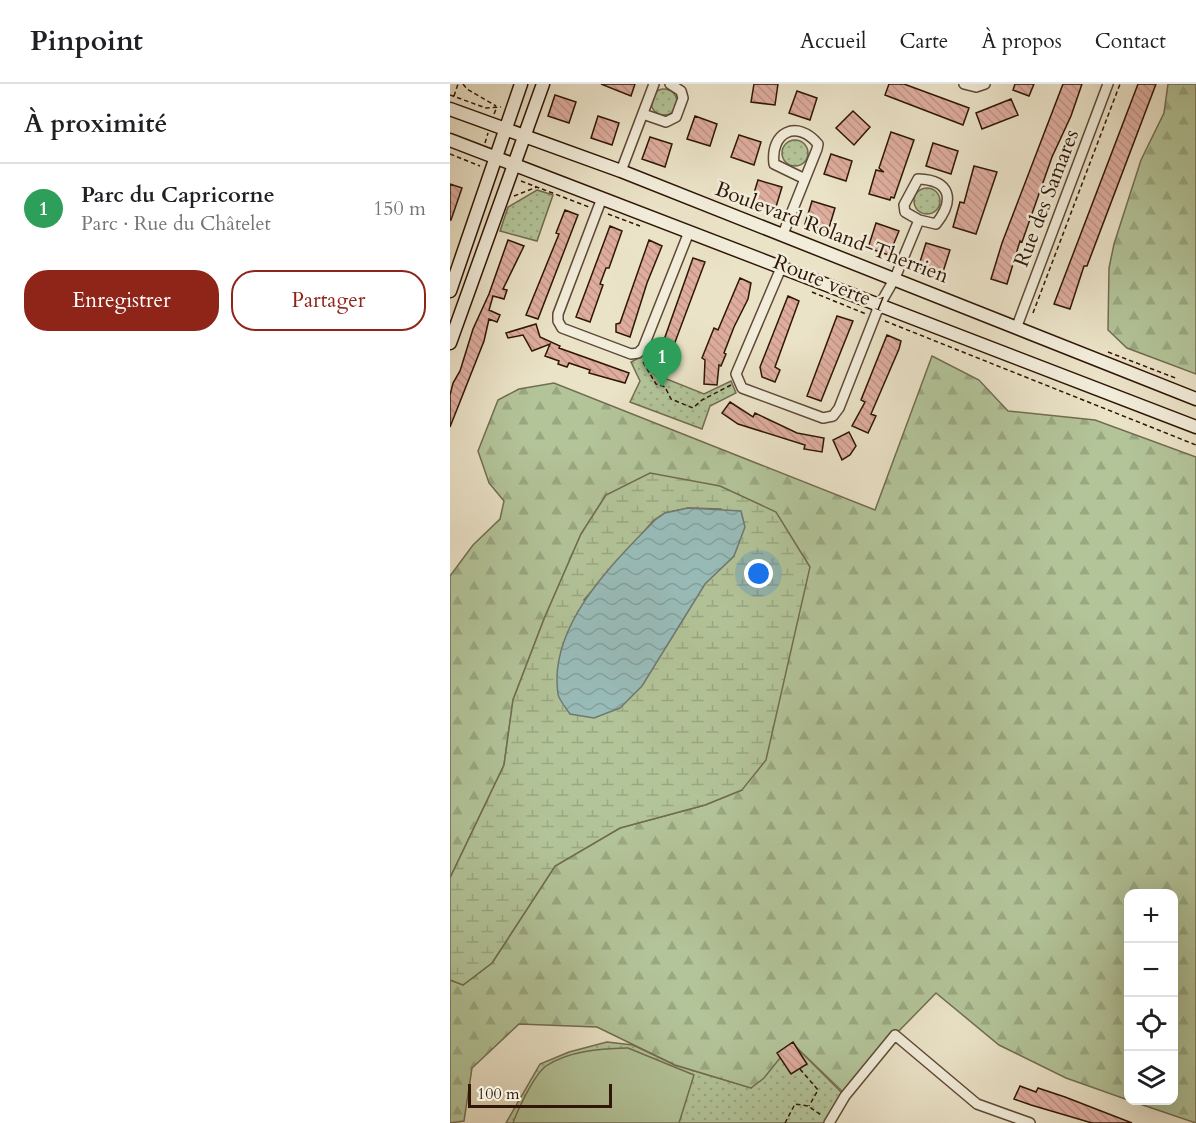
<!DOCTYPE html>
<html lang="fr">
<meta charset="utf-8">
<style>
body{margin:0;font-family:Cardo,serif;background:#f2f2f2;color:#202124}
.controls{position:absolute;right:18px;bottom:18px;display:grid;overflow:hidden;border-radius:12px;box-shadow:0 6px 24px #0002}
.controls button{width:54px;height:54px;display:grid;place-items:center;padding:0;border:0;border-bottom:2px solid #e0e0e0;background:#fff;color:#202124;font:30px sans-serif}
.scale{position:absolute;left:18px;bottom:15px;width:144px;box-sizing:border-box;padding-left:6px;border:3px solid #2f1606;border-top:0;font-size:16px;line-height:21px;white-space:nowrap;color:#2f1606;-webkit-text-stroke:4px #f2eddb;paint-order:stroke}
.you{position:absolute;left:309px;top:490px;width:21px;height:21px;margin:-15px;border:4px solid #fff;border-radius:50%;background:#1a73e8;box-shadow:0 0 0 9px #1a73e833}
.badge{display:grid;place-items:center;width:39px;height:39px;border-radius:50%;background:#8f2418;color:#fff;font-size:20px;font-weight:700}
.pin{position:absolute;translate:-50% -50px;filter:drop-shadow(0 2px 3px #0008)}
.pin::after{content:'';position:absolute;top:32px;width:21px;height:18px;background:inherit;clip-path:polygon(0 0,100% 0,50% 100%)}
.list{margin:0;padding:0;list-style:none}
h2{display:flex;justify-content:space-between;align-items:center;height:78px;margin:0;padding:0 24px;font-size:26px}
h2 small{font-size:20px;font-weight:400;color:#757577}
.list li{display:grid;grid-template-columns:39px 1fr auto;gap:18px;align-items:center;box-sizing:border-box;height:90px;padding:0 24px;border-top:2px solid #e0e0e0}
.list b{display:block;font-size:22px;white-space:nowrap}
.list p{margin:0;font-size:20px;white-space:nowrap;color:#757577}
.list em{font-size:20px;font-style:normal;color:#757577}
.actions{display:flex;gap:12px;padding:18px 24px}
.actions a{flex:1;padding:14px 0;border:2px solid #8f2418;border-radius:24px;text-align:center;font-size:21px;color:#8f2418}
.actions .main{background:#8f2418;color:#fff}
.icon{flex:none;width:33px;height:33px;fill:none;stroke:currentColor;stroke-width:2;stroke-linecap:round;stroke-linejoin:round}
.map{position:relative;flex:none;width:746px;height:1039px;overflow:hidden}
header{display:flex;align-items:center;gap:36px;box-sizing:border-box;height:84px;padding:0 30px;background:#fff;border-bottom:2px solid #e0e0e0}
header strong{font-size:28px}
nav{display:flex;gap:33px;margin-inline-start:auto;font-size:21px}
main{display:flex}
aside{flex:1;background:#fff}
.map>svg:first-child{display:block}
.grass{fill:url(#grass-dots);stroke:#716d50;stroke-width:1.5}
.forest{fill:url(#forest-firs);stroke:#716d50;stroke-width:1.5}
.wetland{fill:url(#wetland-marsh);stroke:#716d50;stroke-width:1.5;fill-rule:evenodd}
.pitch{fill:#b3c499;stroke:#716d50;stroke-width:1.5}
.water{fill:url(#water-waves);stroke:#6f7a72;stroke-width:1.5}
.building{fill:url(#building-back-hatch);stroke:#2f1606;stroke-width:1.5}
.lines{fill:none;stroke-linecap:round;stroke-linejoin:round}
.street-casing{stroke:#5e4936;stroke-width:12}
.secondary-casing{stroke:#2f1606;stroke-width:15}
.path{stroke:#2f1606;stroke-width:1.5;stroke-dasharray:4.5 3;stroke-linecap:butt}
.street{stroke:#f2eddb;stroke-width:9}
.secondary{stroke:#f2eddb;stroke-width:12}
.labels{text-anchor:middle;stroke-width:5;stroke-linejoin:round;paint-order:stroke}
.street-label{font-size:21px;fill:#2f1606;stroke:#f2eddb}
</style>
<header>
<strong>Pinpoint</strong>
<nav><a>Accueil</a><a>Carte</a><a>À propos</a><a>Contact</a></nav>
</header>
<main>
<aside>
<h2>À proximité<small></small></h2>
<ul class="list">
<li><span class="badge" style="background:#2e9e5b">1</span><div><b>Parc du Capricorne</b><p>Parc · Rue du Châtelet</p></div><em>150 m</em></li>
</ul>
<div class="actions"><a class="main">Enregistrer</a><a>Partager</a></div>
</aside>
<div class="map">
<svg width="746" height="1039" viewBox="0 0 746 1039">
<defs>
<pattern id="grass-dots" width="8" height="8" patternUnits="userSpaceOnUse" patternTransform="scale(1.5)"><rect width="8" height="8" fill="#b3c499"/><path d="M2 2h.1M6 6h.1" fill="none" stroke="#9aa882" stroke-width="1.8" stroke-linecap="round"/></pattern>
<pattern id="forest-firs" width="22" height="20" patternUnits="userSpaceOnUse" patternTransform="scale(1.5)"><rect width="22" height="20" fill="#b3c499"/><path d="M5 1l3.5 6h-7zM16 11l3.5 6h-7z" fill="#9aa882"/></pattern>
<pattern id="wetland-marsh" width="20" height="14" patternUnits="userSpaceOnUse" patternTransform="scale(1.5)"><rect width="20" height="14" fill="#b3c499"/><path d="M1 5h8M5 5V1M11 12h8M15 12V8" fill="none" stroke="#9aa882"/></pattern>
<pattern id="water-waves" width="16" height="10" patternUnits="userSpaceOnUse" patternTransform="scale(1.5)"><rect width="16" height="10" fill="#99bdba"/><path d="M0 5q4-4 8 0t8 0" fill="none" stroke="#84a29e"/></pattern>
<pattern id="building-back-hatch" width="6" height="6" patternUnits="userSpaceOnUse" patternTransform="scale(1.5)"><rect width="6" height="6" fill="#dead9e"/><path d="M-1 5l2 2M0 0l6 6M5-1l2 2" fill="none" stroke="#bf9487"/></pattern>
</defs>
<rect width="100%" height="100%" fill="#ebe3c8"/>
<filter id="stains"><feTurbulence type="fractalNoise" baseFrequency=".00333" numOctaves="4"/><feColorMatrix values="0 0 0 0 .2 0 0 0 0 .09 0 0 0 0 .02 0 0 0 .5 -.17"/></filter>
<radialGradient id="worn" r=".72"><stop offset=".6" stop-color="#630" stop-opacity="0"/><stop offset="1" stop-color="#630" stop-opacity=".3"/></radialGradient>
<path class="grass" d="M201 18a13 13 0 1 1 26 0a13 13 0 1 1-26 0Z
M332 69a13 13 0 1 1 26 0a13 13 0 1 1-26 0Z
M464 117a13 13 0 1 1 26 0a13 13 0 1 1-26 0Z
M87 106 103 111 87 157 50 147 58 123Z
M194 271 204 290 254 310 281 297 286 309 260 322 252 345 180 318 190 297 181 278Z
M157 958 183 961 225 981 301 1004 342 959 395 1012 379 1039H56L90 980 119 968Z"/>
<path class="forest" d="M718 0H746V290L677 264 658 246 659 184 664 160 691 76 714 29Z
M482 272 529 296 558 327 645 336 746 373V1039L681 1017 724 1016V810H678V1016L616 994 549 961 486 909 445 951 395 1010 342 959 314 994 301 1004 225 981 147 943 69 940 22 984 14 1037 0 1039V896L13 901 42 879 105 782 170 744 255 721 292 706 156 411 131 450 94 535 63 616 54 681 0 794V492L23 461 50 435 54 417 39 399 28 367 48 316 69 305 104 299 425 426Z"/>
<path class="wetland" d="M200 389 270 402 326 428 360 483 316 676 292 706 255 721 170 744 105 782 42 879 13 901 0 896V794L54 681 63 616 94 535 131 450 156 411ZM238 424 271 425 284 472 255 499 226 546 134 516 204 436 215 429Z"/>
<path class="pitch" d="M178 964 244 991 229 1039H63C68 1025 84 991 96 982 120 966 151 965 178 964Z"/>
<path class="water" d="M238 424 291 427 295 443 284 472 255 500 192 602 170 624 144 634 120 630C116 624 109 616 108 610 98 542 162 480 205 436L215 429Z"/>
<path class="building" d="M151 0H185L181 12Z
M304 0H328L325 21 301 18Z
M439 0H454L519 24 513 41 435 11Z
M565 0H584L579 12 563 6Z
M613 0H632L621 32 602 73 572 158 570 157 557 200 541 195 552 159Z
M688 0H706L637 182H634L620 225 604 220Z
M347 7 367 14 360 36 339 29Z
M105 11 126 18 119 39 98 32Z
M561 15 568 31 532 45 526 29Z
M403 27 420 43 404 61 386 44Z
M148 32 169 39 162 61 141 54Z
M245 32 267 40 260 62 237 55Z
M441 48 464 56 444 114 441 113 440 116 419 110 426 86 434 88 429 84Z
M289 51 311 58 304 81 281 73Z
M200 53 222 60 215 83 192 75Z
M483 59 508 67 501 90 476 82Z
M381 70 402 77 396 97 374 90Z
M524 82 547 88 526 150 503 143 510 118 514 119Z
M308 96 332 103 325 126 301 119Z
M0 100 12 104 1 136H0Z
M362 117 385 124 378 147 355 140Z
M115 126 128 131 88 235 76 231 109 150 106 149Z
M426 139 449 147 439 171 418 164Z
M160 142 172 147 159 184H156L150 200 153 201 140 238 126 233Z
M58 156 74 162 53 205 57 206 54 215 43 212 39 226 50 231 47 238 39 235 34 257 0 343V311L3 299 10 287 23 245 39 210Z
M199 156 212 162 197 199 180 253 166 248V240L170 239Z
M476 159 500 166 492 191 468 184Z
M243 174 255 178 215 285 202 278 212 262 210 258 215 253Z
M290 194 301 199 298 215 284 243 274 269 276 270 271 282 269 281 267 301 254 300 255 276 252 274 264 244 268 246Z
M338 212 349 217 325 283 330 286 325 298 312 293 310 283Z
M387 232 403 237 371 317 357 312Z
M86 240 90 253 110 262 109 264 179 289 175 299 139 289 140 286 119 279 117 283 108 280 109 277 95 272 100 260 82 267 73 251 58 254 56 249Z
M437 251 451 257 449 265 421 330 426 332 418 349 402 342 415 318 411 316Z
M280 318 303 333 305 329 347 349 374 354 372 368 354 365 355 361 288 340 272 329Z
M399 348 406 362 400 371 392 376 383 356Z
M343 958 357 980 341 990 327 969Z
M570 1002 586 1008 588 1004 615 1013 682 1039H642L581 1021 564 1015Z"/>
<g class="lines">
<g class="street-casing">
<path id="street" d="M514 0 526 3 535 0
M193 30 216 38 226 33 233 14 231 7 220 0
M171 87 204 0
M468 95C501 96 505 116 486 140L469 136 455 128 454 121Z
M152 114 108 230V237L112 244 181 270 188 269 193 264 239 148
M333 150 367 65 368 60C347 35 320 48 324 80L355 95
M331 184 286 290 292 304 373 334 383 332 389 324 429 222 445 194 469 136
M567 242 658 0
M379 1039 395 1012 445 951 527 1020 580 1039"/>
</g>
<g class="secondary-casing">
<path id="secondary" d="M0 25 171 87 746 315
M0 56 746 343
M0 207 71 0
M0 259 93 0"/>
</g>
<path class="path" d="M13 0 17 5 46 22
M0 11 36 24 51 23
M4 12 8 0
M44 30 47 23
M35 59 38 49
M0 70 30 82
M71 97 139 123
M64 112 87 103
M158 130 190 142
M362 208 416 230
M583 229 670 0
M435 237 746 361
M658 268 728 295
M193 278 206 300 215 303 221 315 243 324 252 316 281 301
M350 985 368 1006 359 1022
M335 1039 345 1020 358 1022 371 1031"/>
<use href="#street" class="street"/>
<use href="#secondary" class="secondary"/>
</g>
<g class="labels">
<g class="street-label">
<text transform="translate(596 114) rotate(-69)" y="7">Rue des Samares</text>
<text transform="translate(382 148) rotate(21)" y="7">Boulevard Roland-Therrien</text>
<text transform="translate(380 199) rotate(22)" y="7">Route verte 1</text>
</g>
</g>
<rect width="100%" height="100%" filter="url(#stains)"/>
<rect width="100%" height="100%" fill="url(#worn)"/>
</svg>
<div class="controls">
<button>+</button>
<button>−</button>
<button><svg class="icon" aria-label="locate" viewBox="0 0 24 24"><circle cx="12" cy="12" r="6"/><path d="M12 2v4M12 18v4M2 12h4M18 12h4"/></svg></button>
<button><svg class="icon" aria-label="layers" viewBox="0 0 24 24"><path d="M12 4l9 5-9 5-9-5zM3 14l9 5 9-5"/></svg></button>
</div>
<div class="scale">100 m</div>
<div class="you"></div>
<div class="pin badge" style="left:212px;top:303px;background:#2e9e5b">1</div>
</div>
</main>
